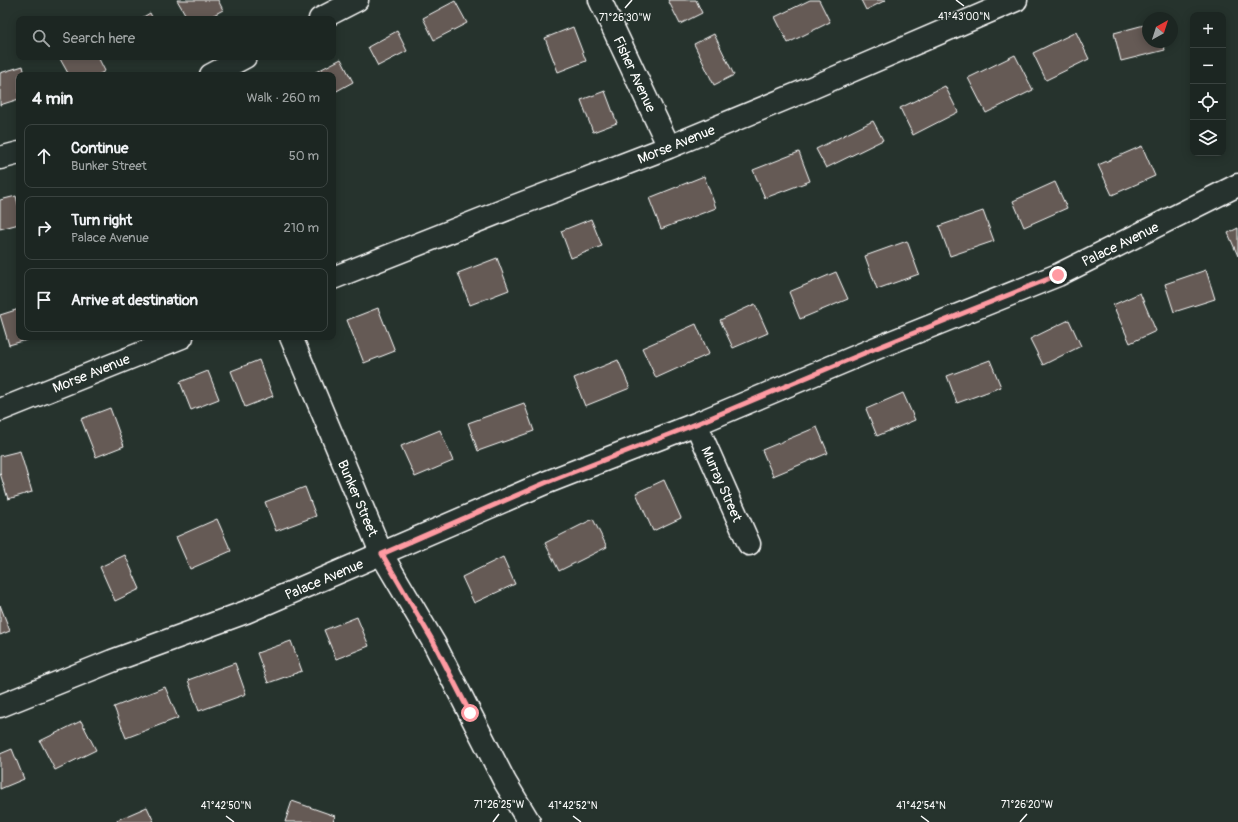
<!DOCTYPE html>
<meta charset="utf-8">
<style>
body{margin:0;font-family:Pangolin,sans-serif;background:#29322f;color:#f1f3f6}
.controls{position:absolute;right:12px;top:12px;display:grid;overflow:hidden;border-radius:8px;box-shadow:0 2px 10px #0003}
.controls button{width:36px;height:36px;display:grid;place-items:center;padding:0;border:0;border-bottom:1px solid #3a4340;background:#1c2622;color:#f1f3f6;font:20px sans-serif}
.compass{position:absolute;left:1142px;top:12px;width:36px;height:36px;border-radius:50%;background:#1c2622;box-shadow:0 2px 10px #0003;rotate:39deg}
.stop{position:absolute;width:12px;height:12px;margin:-9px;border:3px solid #ff9aa2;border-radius:50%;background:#fff}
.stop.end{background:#ff9aa2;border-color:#fff;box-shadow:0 1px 4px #0008}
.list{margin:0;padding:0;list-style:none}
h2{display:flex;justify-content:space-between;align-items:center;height:52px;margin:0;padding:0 16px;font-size:17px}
h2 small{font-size:13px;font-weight:400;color:#a0a5a5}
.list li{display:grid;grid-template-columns:26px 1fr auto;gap:12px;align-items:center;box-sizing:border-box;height:64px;margin:0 8px 8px;padding:0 8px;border:1px solid #3a4340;border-radius:8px}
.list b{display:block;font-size:15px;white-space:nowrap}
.list p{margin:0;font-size:13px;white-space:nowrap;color:#a0a5a5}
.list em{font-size:13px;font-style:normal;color:#a0a5a5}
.icon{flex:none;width:22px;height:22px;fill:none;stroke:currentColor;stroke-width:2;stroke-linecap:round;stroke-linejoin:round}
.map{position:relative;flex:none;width:1238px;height:822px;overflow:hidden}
.search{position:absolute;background:#1c2622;box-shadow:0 2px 10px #0003;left:16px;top:16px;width:320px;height:44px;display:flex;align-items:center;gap:10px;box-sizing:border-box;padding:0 14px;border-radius:8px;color:#a0a5a5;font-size:15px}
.panel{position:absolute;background:#1c2622;box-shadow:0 2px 10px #0003;left:16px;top:72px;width:320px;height:268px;border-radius:8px}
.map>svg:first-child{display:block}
.building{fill:#655a54;stroke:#fff}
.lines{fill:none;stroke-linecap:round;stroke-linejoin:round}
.minor-casing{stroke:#fff;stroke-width:25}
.minor{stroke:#26332d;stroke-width:22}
.route{stroke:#ff9aa2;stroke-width:5}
.ticks{fill:none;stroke:#fff;stroke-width:1.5}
.labels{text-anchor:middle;stroke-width:3;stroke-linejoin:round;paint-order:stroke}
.street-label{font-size:14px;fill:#fff;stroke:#26332d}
.ticks-label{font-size:10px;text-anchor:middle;fill:#fff;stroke:#26332d;stroke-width:3;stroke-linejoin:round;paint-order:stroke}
</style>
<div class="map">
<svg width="1238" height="822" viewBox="0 0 1238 822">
<rect width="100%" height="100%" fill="#26332d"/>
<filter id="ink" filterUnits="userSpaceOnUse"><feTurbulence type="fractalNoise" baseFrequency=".025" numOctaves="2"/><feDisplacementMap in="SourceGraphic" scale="8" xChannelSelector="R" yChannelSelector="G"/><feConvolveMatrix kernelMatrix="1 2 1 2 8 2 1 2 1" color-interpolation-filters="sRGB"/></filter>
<g filter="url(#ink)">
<path class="building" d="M177 0H218L223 10 206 19H188Z
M668 0H696L702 13 680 24Z
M810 0H819L830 22 788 43 775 17Z
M861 0H886L866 10Z
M455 1 467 23 434 40 423 18Z
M150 13 153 19H140Z
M1148 24V42H1163L1165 50 1121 61 1114 33Z
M573 27 586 61 558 72 545 38Z
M397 31 407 51 378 66 368 47Z
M1076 32 1089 59 1046 80 1033 53Z
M714 34 734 75 714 85 694 44Z
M1015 55 1033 90 986 113 968 78Z
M59 57H98L105 71 98 75H69Z
M341 59 353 82 333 93V75H310Z
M23 66 25 75H19V99L0 105V73Z
M945 86 958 112 913 135 900 108Z
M605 91 617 123 593 132 581 100Z
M873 121 883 140 826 168 816 149Z
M1142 146 1155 176 1112 195 1098 165Z
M799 152 810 181 765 198 753 170Z
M704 176 716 208 661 229 649 198Z
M1055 182 1067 208 1024 227 1013 201Z
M16 196 19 208V224L0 229V200Z
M983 211 994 241 950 256 939 226Z
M591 219 602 246 571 258 561 231Z
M1238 228V256L1228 233Z
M907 241 919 274 877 289 865 256Z
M497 258 509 290 470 305 458 273Z
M1206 270 1215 299 1174 312 1165 284Z
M836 272 848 299 800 319 789 292Z
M1140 293 1156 331 1130 343 1113 305Z
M755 304 768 333 733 348 720 320Z
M378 308 395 351 364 363 347 320Z
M19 309V337H37L9 345 0 315Z
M1069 320 1081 346 1043 365 1030 339Z
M696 324 709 354 656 378 642 348Z
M259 360 273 396 245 407 231 371Z
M618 360 630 388 585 406 574 378Z
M990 360 1001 387 957 403 947 376Z
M208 371 219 399 191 410 180 382Z
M903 393 915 420 877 436 866 409Z
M524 403 534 431 478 451 468 423Z
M110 408 124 446 96 457 81 419Z
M817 427 828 453 773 476 762 450Z
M440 430 453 461 415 477 401 446Z
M20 451 32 492 8 499 0 473V456Z
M664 480 681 518 653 531 636 493Z
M305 487 316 516 276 531 265 502Z
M217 519 231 551 190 569 176 537Z
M593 519 607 547 559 571 545 543Z
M125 555 140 589 115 601 100 567Z
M503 557 515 584 474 603 462 577Z
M0 605 10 631 0 635Z
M357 617 369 646 336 659 324 630Z
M291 641 302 671 268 683 257 653Z
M235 663 246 694 199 711 188 680Z
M165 687 178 718 126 738 114 707Z
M81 721 96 750 55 770 40 741Z
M12 749 24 779 0 789V754Z
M292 801 335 816 333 822H285Z
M147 807 154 822H118L117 820Z"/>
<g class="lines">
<g class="minor-casing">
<path id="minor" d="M600 0 669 147
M320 19 357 0
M211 75 245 57
M0 158 19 153
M333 278 515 206 669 147 809 89 1016 0
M291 337 382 555 434 643 505 782 529 822
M0 410 182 337
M696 424 749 544
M0 706 112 661 246 612 545 483 696 424 874 349 1058 275 1238 185"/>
</g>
<use href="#minor" class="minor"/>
</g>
</g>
<g class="lines" filter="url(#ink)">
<path class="route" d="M470 713 434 643 382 554 545 483 696 424 874 349 1058 275"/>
</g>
<path class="ticks" d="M956 0 964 6M625 8 632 0M226 816 234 822M573 816 581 822M921 816 929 822M493 822 499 814M1020 822 1027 814"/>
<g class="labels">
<g class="street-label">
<text transform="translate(635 74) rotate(65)" y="5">Fisher Avenue</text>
<text transform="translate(676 144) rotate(-22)" y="5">Morse Avenue</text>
<text transform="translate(1120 244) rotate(-26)" y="5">Palace Avenue</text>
<text transform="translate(91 373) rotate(-22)" y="5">Morse Avenue</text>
<text transform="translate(722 484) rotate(66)" y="5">Murray Street</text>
<text transform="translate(358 498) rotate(67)" y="5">Bunker Street</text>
<text transform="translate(324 579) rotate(-23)" y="5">Palace Avenue</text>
</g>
</g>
<g class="ticks-label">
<text x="964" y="20">41°43'00"N</text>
<text x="625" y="21">71°26'30"W</text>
<text x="499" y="808">71°26'25"W</text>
<text x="1027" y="808">71°26'20"W</text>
<text x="226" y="809">41°42'50"N</text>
<text x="573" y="809">41°42'52"N</text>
<text x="921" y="809">41°42'54"N</text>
</g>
</svg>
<div class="controls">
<button>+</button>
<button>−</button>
<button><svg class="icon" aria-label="locate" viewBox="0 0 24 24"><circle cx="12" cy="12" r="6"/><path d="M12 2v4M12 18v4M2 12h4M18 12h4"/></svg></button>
<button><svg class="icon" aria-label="layers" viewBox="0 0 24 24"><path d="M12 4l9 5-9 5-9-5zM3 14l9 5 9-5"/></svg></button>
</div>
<svg class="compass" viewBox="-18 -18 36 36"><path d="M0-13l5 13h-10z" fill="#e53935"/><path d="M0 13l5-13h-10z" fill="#a0a5a5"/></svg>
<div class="stop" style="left:470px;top:713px"></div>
<div class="stop end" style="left:1058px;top:275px"></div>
<div class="search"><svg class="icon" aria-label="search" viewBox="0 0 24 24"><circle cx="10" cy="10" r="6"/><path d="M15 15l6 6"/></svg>Search here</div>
<section class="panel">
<h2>4 min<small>Walk · 260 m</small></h2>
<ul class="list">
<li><svg class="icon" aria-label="ahead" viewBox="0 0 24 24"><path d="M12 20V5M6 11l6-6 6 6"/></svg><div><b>Continue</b><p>Bunker Street</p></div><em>50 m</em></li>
<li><svg class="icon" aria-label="right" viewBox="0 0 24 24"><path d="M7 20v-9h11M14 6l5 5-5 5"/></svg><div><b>Turn right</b><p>Palace Avenue</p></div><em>210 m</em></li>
<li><svg class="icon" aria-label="arrive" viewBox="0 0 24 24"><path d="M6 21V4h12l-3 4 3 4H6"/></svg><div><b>Arrive at destination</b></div></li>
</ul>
</section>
</div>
